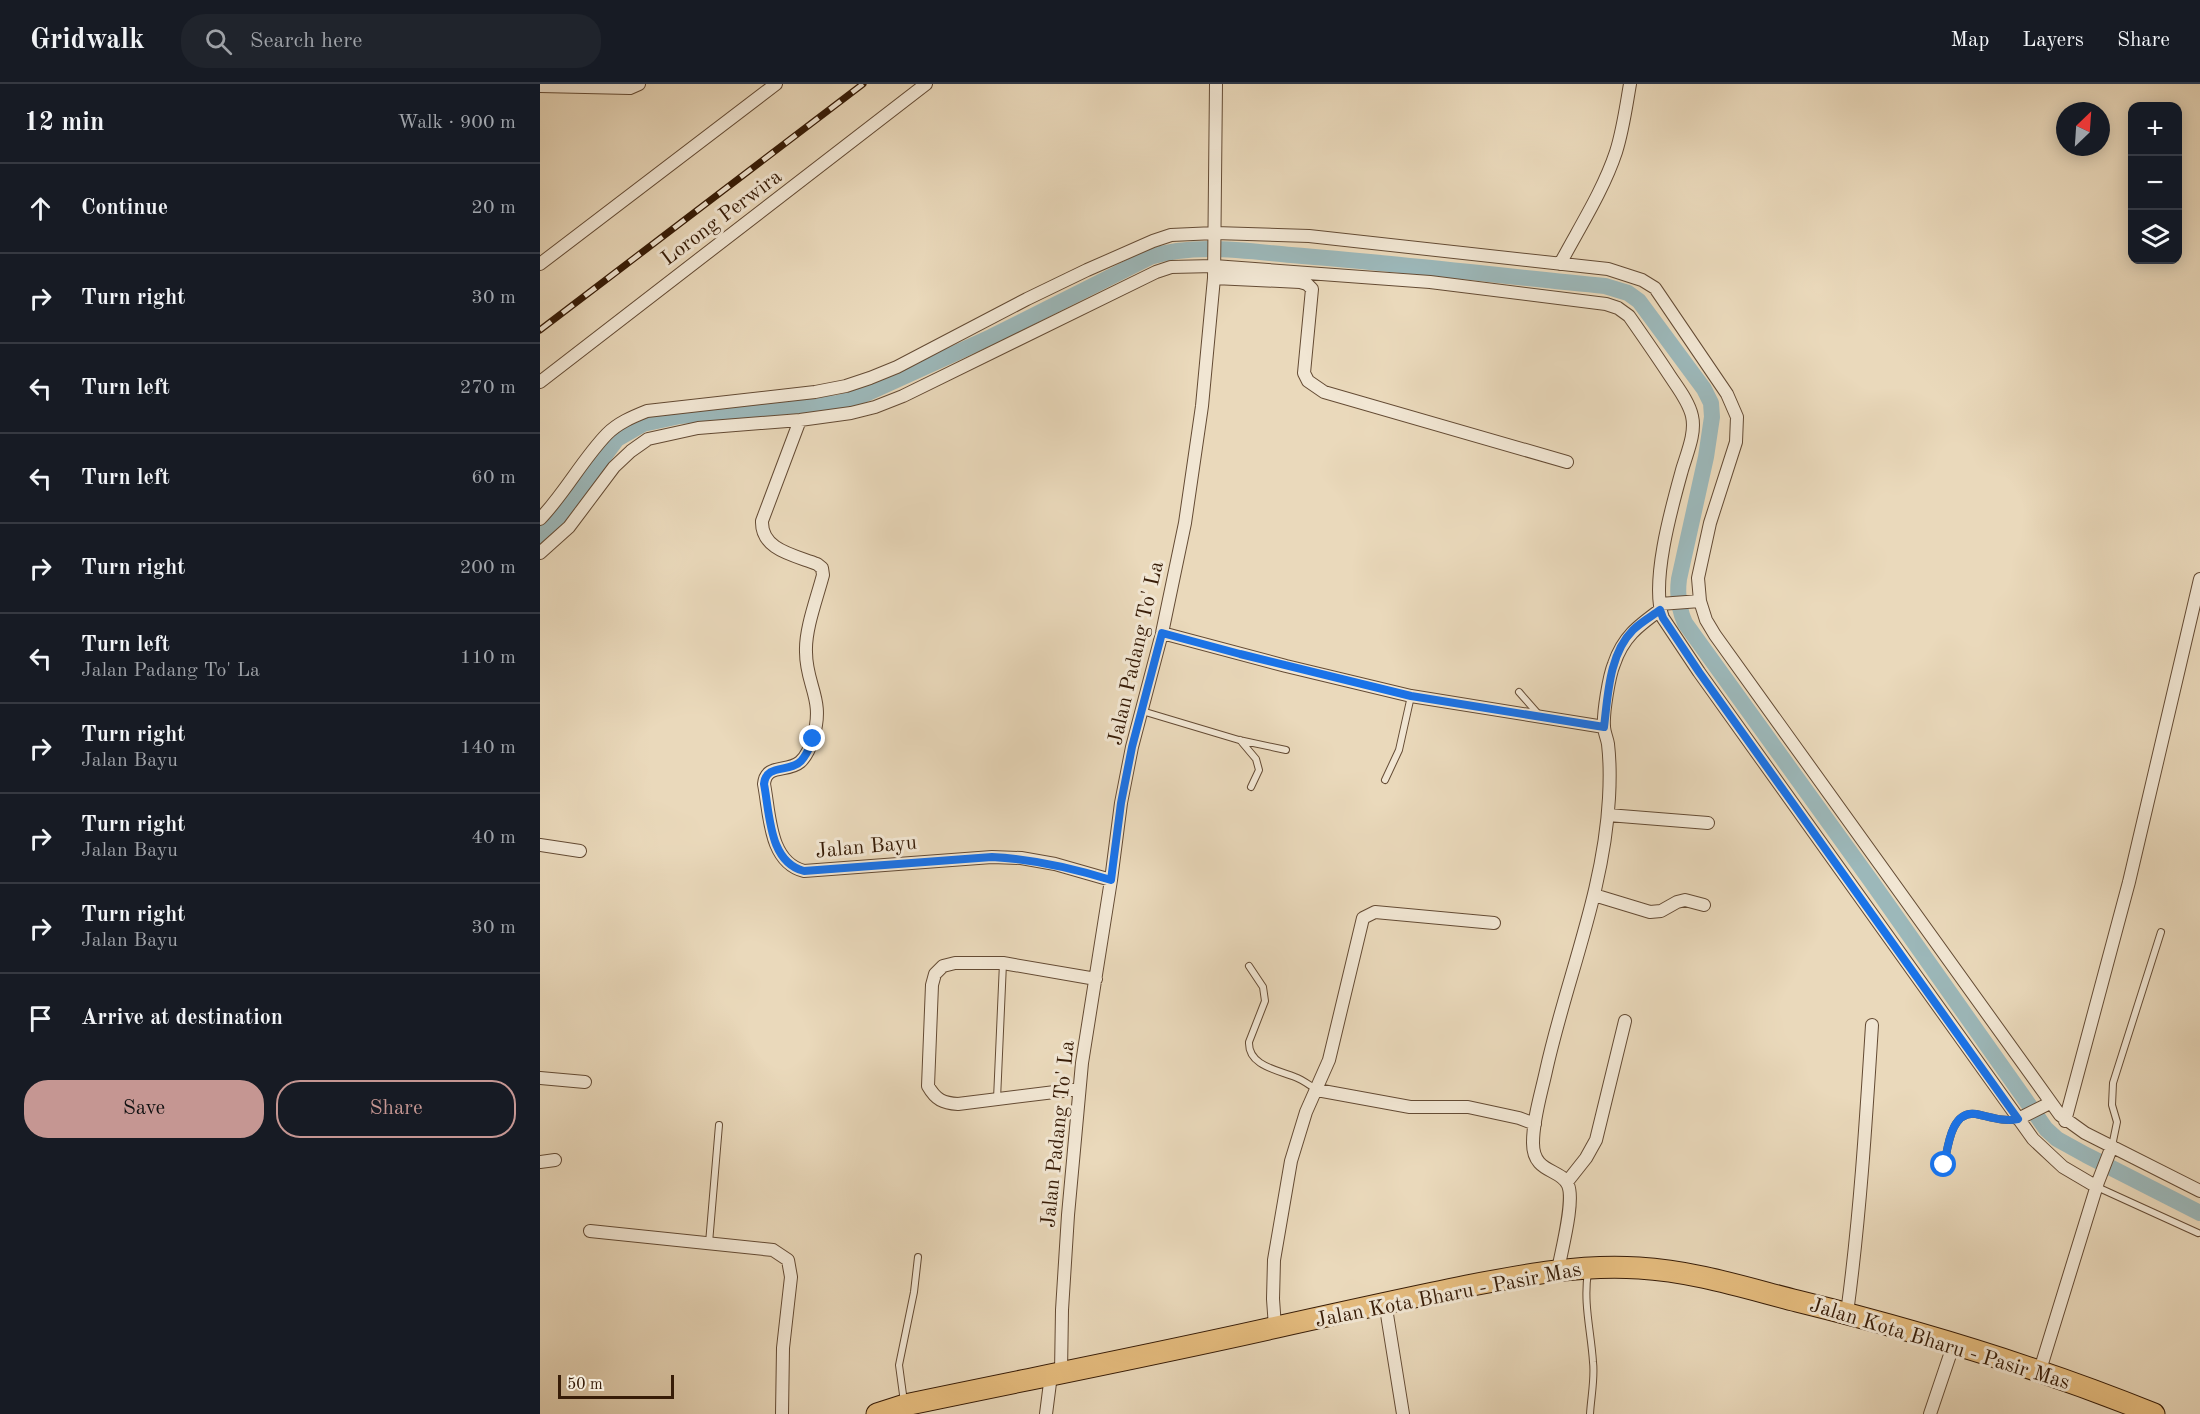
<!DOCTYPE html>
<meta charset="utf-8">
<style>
body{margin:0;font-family:"Old Standard TT",serif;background:#20242c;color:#f1f3f6}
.controls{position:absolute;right:18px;top:18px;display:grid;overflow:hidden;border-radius:12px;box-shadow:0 3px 15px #0003}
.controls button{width:54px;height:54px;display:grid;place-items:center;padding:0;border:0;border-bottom:2px solid #363941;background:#171b24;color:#f1f3f6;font:30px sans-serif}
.compass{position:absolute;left:1516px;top:18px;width:54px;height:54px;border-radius:50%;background:#171b24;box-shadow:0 3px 15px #0003;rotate:25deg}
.scale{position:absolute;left:18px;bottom:15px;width:116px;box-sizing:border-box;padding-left:6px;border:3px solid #371c07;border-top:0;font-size:16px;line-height:21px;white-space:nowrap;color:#371c07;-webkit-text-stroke:4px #f1e6d3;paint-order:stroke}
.stop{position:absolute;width:18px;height:18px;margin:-14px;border:4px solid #1a73e8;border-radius:50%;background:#fff}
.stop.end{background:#1a73e8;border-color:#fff;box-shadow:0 2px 6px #0008}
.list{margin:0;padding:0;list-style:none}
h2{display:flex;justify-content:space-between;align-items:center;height:78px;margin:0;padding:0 24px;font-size:26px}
h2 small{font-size:20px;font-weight:400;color:#9ea1a6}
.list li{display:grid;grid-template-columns:39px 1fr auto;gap:18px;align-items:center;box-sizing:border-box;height:90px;padding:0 24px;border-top:2px solid #363941}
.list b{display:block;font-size:22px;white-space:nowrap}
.list p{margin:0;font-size:20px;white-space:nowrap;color:#9ea1a6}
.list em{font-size:20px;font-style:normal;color:#9ea1a6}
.actions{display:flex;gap:12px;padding:18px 24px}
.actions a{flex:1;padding:14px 0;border:2px solid #c59692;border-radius:24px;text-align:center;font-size:21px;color:#c59692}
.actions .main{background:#c59692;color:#111}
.icon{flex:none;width:33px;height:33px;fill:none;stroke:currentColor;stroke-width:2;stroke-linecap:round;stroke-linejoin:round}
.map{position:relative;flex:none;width:1660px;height:1330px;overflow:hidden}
header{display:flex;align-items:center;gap:36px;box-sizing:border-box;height:84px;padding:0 30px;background:#171b24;border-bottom:2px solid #363941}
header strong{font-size:28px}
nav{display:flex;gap:33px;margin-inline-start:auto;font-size:21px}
.search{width:420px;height:54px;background:#20242c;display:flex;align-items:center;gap:15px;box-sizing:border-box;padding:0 21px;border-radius:24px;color:#9ea1a6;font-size:22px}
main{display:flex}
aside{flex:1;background:#171b24}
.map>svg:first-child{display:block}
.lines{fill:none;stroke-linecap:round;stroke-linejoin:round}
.canal{stroke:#9cb8ba;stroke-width:16}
.service-casing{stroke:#644b34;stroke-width:8}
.minor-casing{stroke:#644b34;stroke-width:14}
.trunk-casing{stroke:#371c07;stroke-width:23}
.service{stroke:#f1e6d3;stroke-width:6}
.minor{stroke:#f1e6d3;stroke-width:12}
.trunk{stroke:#e5bc7e;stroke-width:21}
.rail-casing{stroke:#371c07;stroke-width:7}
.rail{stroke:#f1e6d3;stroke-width:4.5;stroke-dasharray:14;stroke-linecap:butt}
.route{stroke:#1a73e8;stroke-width:8}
.labels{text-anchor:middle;stroke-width:6;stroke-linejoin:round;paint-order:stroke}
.street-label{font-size:21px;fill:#371c07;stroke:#f1e6d3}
</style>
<header>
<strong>Gridwalk</strong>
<div class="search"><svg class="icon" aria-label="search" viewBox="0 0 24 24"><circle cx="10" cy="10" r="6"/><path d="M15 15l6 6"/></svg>Search here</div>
<nav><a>Map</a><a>Layers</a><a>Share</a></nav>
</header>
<main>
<aside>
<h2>12 min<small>Walk · 900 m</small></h2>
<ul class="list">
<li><svg class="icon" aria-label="ahead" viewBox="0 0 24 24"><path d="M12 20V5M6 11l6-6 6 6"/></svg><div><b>Continue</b></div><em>20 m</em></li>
<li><svg class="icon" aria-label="right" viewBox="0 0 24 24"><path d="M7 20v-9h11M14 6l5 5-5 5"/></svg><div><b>Turn right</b></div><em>30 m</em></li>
<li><svg class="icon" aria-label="left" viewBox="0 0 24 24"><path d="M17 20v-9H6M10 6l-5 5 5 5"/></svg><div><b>Turn left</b></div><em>270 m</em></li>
<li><svg class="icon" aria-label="left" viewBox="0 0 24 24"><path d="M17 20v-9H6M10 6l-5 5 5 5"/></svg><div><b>Turn left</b></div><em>60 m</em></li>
<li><svg class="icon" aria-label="right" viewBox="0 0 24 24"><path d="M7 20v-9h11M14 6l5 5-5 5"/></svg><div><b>Turn right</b></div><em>200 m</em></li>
<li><svg class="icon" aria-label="left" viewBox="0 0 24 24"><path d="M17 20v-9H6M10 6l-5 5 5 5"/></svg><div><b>Turn left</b><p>Jalan Padang To' La</p></div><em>110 m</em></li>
<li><svg class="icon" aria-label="right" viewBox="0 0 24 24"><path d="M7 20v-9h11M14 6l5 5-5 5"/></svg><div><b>Turn right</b><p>Jalan Bayu</p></div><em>140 m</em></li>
<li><svg class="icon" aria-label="right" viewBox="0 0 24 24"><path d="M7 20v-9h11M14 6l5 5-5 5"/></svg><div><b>Turn right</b><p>Jalan Bayu</p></div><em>40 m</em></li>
<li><svg class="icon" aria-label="right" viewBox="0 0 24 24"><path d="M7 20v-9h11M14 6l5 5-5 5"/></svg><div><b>Turn right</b><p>Jalan Bayu</p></div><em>30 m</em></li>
<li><svg class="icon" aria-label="arrive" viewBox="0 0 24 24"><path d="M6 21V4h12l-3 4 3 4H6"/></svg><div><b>Arrive at destination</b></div></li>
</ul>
<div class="actions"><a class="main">Save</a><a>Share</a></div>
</aside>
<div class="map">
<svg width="1660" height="1330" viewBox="0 0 1660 1330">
<rect width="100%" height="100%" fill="#ead9bb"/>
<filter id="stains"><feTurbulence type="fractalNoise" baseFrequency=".00333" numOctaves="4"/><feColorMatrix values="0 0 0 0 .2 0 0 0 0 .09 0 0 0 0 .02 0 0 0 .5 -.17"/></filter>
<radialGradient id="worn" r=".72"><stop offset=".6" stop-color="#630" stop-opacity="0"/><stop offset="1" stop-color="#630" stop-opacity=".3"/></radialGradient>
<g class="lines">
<path class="canal" d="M0 452 14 440 77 355 103 340 140 332 298 319 319 313 451 253 610 173C654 159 706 167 751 171 856 179 960 192 1065 202L1088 209 1099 217 1164 305 1171 319 1172 333 1166 373 1139 495C1137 511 1138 524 1145 539L1331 797 1506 1045 1517 1055 1546 1071 1660 1129"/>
<g class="service-casing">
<path id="service" d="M979 608 1000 632
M602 627 699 656 746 666
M700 656 716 675 719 686 711 703
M845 696 859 666 871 612
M709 882 723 903 725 917 709 958C708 982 738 986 755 993 763 996 769 1001 776 1005
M457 1015 463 879
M1572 1062 1577 1038 1572 1021 1573 999 1621 848
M1404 1081C1408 1063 1411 1026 1436 1030 1451 1033 1463 1038 1478 1035
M1557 1103 1658 1149
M169 1159 179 1041
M1048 1188C1043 1219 1051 1247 1053 1278 1055 1294 1051 1313 1050 1330
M364 1318 359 1281 374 1208 378 1173"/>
</g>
<g class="minor-casing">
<path id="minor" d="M0 2 90 4 99 0
M0 180 236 0
M1020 180C1039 144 1063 107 1076 68 1083 46 1086 23 1090 0
M674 194 760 198 767 200 772 205 764 289 768 297 784 308 1027 378
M0 298 386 0
M260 336 222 437C221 466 254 471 277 480L282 484 283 491C277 514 265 545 266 568 266 602 285 615 273 654 271 662 266 673 260 678 247 689 226 679 224 700 230 731 229 778 264 787L452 773 481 774 515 780 571 796
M0 435C25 409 42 376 67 350 78 339 92 333 107 327L275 308 306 302 330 294 357 283 487 215 547 186 613 157 631 151 675 149 769 152 1068 185 1102 196 1115 204 1187 310 1197 333 1196 358 1170 439 1158 494 1160 517 1166 536 1175 551 1520 1031 1545 1049 1660 1107
M0 469 29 443 74 383 91 367 108 355 158 344 260 336 311 329 335 323 363 312 616 188 631 183 674 182 890 198 1066 220 1078 224 1089 232C1103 252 1117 272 1130 292 1138 304 1149 318 1152 332 1156 349 1147 369 1142 386 1132 422 1110 499 1123 534L1159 588 1493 1055 1523 1083 1557 1103
M1120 520 1160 517
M622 549 746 582 871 612 1064 643
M1068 731 1168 739
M0 761 40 767
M1054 811 1110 828 1121 827 1137 818 1145 816 1164 821
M0 994 45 998
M539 1005 418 1020C403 1019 396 1016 388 1002L392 901 395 890 403 882 415 879H463L556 895
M777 1006 870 1023H928L979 1034 995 1040
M1478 1035 1510 1019
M1525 1037 1589 798 1660 495
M0 1078 15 1076
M1027 1098 1046 1074 1056 1056 1085 937
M50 1147 233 1166 248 1176 251 1193 243 1264 242 1330
M1018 1186C1021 1168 1035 1117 1028 1101 1021 1084 993 1090 993 1059 993 1035 1001 1010 1006 987 1026 896 1064 808 1069 714 1070 696 1070 677 1068 660 1067 654 1064 648 1064 642 1063 629 1069 592 1074 580 1083 553 1098 542 1120 526
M845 1218 863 1330
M1307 1229C1320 1133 1326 1037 1332 941
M735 1243 733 1215 734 1176 751 1077 766 1028 789 976 823 834 835 828 954 839
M1500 1286 1558 1098 1572 1062
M521 1288 522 1226 528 1131 542 979 571 796 581 719 592 663 622 549 645 439 662 322 674 194 676 0
M506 1330 511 1291
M1390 1330 1414 1259"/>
</g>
<g class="trunk-casing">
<path id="trunk" d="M337 1330 365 1321C489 1295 613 1271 737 1243 800 1229 863 1215 927 1202 984 1191 1041 1180 1099 1184 1153 1187 1206 1204 1257 1217 1379 1247 1498 1283 1614 1330"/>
</g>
<use href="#service" class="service"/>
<use href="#minor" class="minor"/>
<use href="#trunk" class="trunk"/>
<g class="rail-casing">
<path id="rail" d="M0 246 323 0"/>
</g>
<use href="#rail" class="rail"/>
</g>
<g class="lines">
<path class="route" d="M273 655C270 662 267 671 261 677 250 689 226 679 224 700 230 731 229 778 264 787L452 773C493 775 532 784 571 796L581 719 592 663 622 549 700 570 871 612 1064 643C1068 611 1069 570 1093 546 1101 538 1112 532 1120 526L1123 534 1159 588 1478 1035C1463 1038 1451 1033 1436 1030 1411 1026 1408 1063 1404 1081"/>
</g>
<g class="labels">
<g class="street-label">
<text transform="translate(181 133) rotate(-37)" y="7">Lorong Perwira</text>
<text transform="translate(595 569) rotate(-77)" y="7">Jalan Padang To' La</text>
<text transform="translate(326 762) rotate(-5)" y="7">Jalan Bayu</text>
<text transform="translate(517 1050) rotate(-84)" y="7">Jalan Padang To' La</text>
<text transform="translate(908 1210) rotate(-11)" y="7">Jalan Kota Bharu - Pasir Mas</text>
<text transform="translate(1400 1259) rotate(17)" y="7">Jalan Kota Bharu - Pasir Mas</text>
</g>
</g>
<rect width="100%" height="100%" filter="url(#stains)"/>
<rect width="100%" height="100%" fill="url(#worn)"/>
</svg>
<div class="controls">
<button>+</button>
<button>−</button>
<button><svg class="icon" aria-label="layers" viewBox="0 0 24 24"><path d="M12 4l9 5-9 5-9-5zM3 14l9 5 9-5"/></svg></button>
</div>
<svg class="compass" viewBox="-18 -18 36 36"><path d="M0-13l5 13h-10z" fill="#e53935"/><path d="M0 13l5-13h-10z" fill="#9ea1a6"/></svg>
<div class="scale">50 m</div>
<div class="stop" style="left:1404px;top:1081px"></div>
<div class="stop end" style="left:273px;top:655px"></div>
</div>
</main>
